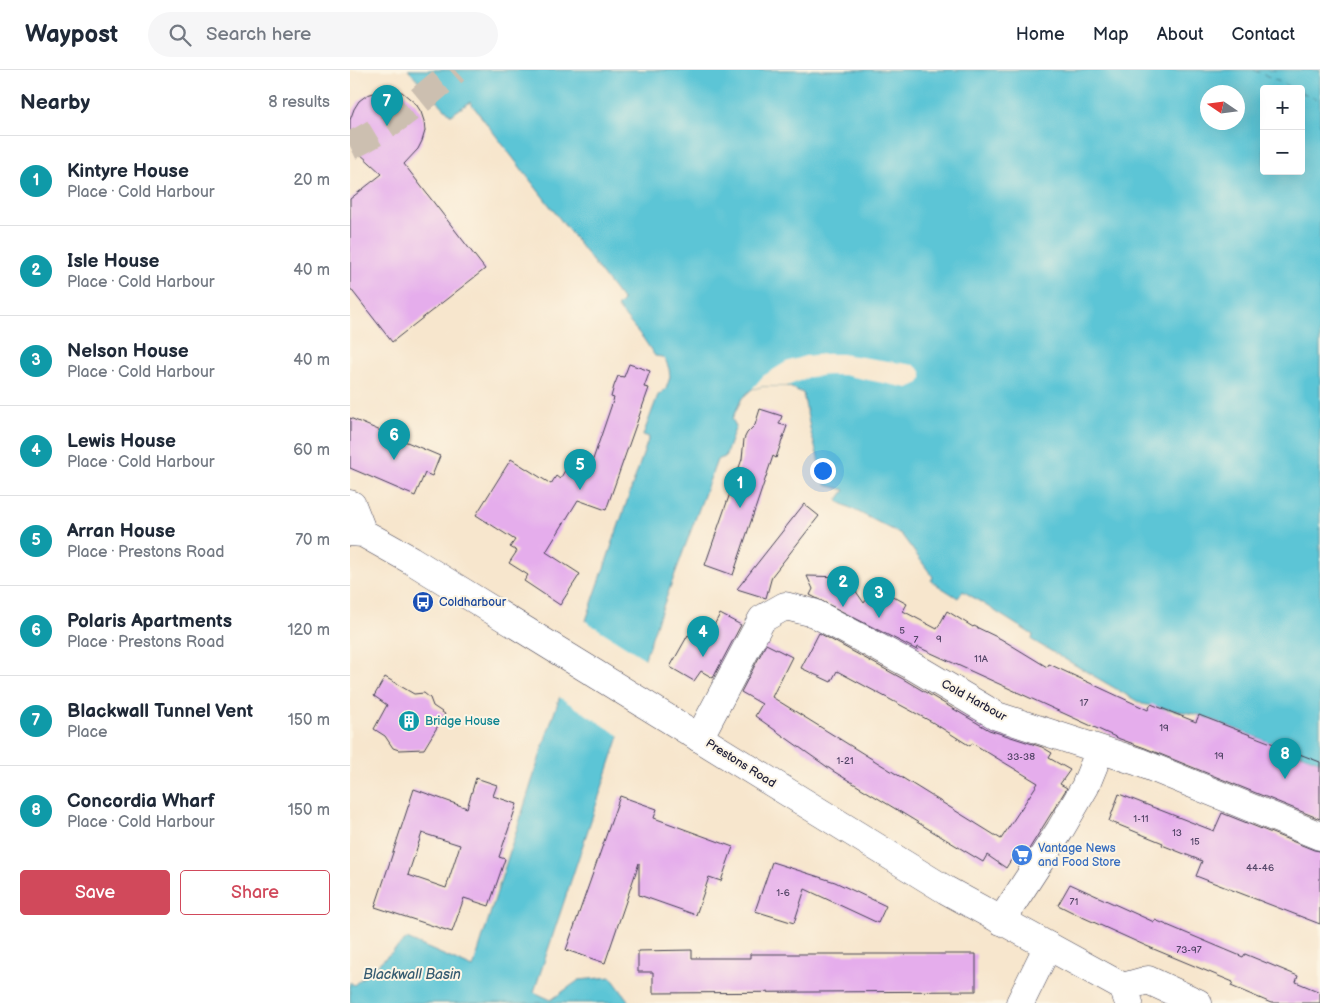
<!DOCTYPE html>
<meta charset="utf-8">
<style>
body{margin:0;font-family:"Balsamiq Sans",sans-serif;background:#f6f6f7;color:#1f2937}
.controls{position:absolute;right:15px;top:15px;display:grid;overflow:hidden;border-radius:5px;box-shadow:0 5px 20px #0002}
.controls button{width:45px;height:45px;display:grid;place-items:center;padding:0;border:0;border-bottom:1px solid #e0e1e3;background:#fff;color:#1f2937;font:25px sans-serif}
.compass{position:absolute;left:850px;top:15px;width:45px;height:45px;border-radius:50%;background:#fff;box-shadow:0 5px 20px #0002;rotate:283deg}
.you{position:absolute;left:472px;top:400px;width:18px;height:18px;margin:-12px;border:4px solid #fff;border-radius:50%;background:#1a73e8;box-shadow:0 0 0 8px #1a73e833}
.badge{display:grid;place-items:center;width:32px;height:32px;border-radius:50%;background:#d1495b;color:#fff;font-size:16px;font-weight:700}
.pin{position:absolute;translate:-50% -41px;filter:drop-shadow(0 1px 2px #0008)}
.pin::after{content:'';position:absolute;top:26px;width:18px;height:15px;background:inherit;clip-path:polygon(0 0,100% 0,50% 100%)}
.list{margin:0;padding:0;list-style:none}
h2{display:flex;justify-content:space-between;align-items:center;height:65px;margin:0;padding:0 20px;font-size:21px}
h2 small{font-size:16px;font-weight:400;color:#747a83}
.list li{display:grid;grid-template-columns:32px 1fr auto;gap:15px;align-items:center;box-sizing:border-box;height:90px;padding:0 20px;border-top:1px solid #e0e1e3}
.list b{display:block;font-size:19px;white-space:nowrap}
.list p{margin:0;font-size:16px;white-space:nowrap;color:#747a83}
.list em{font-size:16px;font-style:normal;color:#747a83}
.actions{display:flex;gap:10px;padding:15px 20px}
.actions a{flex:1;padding:11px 0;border:1px solid #d1495b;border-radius:5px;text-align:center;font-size:18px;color:#d1495b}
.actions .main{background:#d1495b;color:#fff}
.icon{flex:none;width:28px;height:28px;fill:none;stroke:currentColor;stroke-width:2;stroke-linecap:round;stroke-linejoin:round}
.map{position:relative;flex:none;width:970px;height:933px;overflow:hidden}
header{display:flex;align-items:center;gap:30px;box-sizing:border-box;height:70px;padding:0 25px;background:#fff;border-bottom:1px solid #e0e1e3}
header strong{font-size:24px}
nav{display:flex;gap:28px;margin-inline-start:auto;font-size:18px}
.search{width:350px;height:45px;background:#f6f6f7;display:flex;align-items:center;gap:12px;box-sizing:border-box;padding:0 18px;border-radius:28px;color:#747a83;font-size:19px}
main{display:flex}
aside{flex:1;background:#fff}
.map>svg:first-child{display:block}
.water{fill:#5bc5d6;stroke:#3e7488;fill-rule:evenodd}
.pier{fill:#f7e6cd}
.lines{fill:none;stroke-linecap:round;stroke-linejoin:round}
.ferry{stroke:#365b71;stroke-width:1;stroke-dasharray:6 5;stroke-linecap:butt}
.building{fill:#e5adec;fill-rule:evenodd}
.highway-tunnel{stroke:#ccbfb0;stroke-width:28;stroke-dasharray:28 14;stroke-linecap:butt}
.minor-casing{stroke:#423f51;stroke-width:29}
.major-casing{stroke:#423f51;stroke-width:29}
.minor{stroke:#fff;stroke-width:28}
.major{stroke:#fff;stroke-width:28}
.labels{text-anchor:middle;stroke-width:4;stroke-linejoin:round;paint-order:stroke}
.number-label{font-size:10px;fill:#534567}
.transit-label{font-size:12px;fill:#164399;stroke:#fcf5e5;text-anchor:start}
.street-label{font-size:12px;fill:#22223b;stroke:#fcf5e5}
.culture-label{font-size:12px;fill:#0d838f;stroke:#fcf5e5;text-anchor:start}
.shop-label{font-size:12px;fill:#366cbe;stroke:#fcf5e5;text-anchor:start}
.water-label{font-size:14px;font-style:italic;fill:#365b71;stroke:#fcf5e5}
</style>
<header>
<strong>Waypost</strong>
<div class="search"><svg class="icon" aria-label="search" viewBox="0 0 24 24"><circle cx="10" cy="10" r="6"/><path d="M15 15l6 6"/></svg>Search here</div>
<nav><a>Home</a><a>Map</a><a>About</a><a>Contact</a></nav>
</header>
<main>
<aside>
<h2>Nearby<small>8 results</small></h2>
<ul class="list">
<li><span class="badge" style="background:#0f9aa8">1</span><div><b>Kintyre House</b><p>Place · Cold Harbour</p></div><em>20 m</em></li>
<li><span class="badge" style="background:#0f9aa8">2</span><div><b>Isle House</b><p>Place · Cold Harbour</p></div><em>40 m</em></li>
<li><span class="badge" style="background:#0f9aa8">3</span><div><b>Nelson House</b><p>Place · Cold Harbour</p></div><em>40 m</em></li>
<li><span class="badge" style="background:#0f9aa8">4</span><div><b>Lewis House</b><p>Place · Cold Harbour</p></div><em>60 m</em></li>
<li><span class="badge" style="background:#0f9aa8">5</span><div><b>Arran House</b><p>Place · Prestons Road</p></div><em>70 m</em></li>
<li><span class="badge" style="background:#0f9aa8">6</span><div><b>Polaris Apartments</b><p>Place · Prestons Road</p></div><em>120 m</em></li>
<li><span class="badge" style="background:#0f9aa8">7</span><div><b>Blackwall Tunnel Vent</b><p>Place</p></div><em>150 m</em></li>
<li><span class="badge" style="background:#0f9aa8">8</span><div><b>Concordia Wharf</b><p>Place · Cold Harbour</p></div><em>150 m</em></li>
</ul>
<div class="actions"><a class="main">Save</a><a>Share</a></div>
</aside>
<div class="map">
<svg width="970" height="933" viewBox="0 0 970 933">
<rect width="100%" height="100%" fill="#fcf5e5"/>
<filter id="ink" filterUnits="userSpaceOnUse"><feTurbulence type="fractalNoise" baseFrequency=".02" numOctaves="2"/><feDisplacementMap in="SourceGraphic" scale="10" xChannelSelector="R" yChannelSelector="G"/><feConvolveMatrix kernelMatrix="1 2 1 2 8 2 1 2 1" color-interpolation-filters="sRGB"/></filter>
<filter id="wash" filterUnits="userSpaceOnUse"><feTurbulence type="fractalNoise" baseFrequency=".0096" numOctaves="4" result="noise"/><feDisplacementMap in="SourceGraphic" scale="20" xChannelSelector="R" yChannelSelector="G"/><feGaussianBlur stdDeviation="1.12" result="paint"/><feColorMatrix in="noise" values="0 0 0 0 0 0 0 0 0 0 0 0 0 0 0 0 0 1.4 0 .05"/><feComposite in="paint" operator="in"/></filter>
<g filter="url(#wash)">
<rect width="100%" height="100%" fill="#f7e6cd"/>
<path class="water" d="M58 0H970V692L849 645 792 634 682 570 683 565 613 521 608 528 581 511 583 507 551 464 487 431 495 420 476 415 461 363 453 323 437 316H414L402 319 392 328 382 349 386 356 375 387 367 390 304 561 184 922 201 930 229 910 261 907 280 933H0V912L4 915 57 869 123 898 196 667 299 367 293 365 308 325 316 319 320 307 319 299 316 291 312 287 305 286 293 268 267 237 273 231 120 32 101 45ZM914 19H951V101H914ZM858 22H888V52H858Z"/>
<path class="pier" d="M474 284H492L564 295 570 300 572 304V308L569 313 558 318 493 305H478L460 307 437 316H414L402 319 413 306 436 292 455 286Z
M234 550 297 590 278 648 270 666 209 627 215 603Z"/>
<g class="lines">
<path class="ferry" d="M904 0 945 19
M951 22 970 30"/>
</g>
<g id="blocks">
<path class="building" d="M34 20 52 22 66 34 71 42 74 51 75 61 72 71 68 79 54 94 135 199 42 272 0 218V129L32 104 8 82 3 74 0 67V50L4 39 9 31 17 25Z
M279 294 300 301 294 317 299 318 256 440 228 430 196 482 230 504 210 535 174 511 178 505 159 493 167 481 160 477 165 470 126 445 161 389 201 414 206 406 210 409 220 392 238 404 264 328 261 327 264 316 268 306 274 307Z
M410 339 432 346 429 354 437 356 426 388 423 386 383 505 355 495 392 389 394 369 397 363 405 355Z
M0 348 90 386 82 406 75 403 65 426 0 398Z
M454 434 469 446 422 506 416 528 387 519Z
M457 506 496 507 514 533 526 517 557 534 553 541 587 559 597 541 623 557 624 556 651 569 697 597 699 594 798 640 801 634 846 652 849 645 970 692V749L795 678 770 669 568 577 567 580 460 525 463 519Z
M370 544 391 555 363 608 351 601 344 611 320 597 338 565 354 574Z
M469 563 553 609 639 660 692 677 702 683 699 688 720 700 710 714 717 718 671 792 663 787 656 798 637 785 633 792 483 701 405 646 412 634 391 622 416 574 442 587 422 627 651 769 688 713 622 673 620 676 582 652 487 601 481 612 451 598Z
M35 607 64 624 74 623 80 628 83 636 95 644 74 679 49 680 43 678 35 666 24 659 37 635 24 626Z
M126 708 147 715 143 726 167 734 149 787 155 789 139 836 114 828 102 862 25 837 64 719 117 738ZM72 763 110 775 96 818 58 805Z
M769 724 864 761 872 743 964 780 970 781V854L846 806 852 791 812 775 813 773 759 751Z
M270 726 307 739 304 748 383 777 371 811 359 807 346 845 289 825V793L255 893 216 880Z
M422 792 485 812 536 836 528 853 455 819 444 853 405 841Z
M720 814 804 852 805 850 893 887 895 884 948 906 946 912 970 922V933H921L881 916 883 912 794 875 730 846 708 835Z
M342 880V888H400V884H626V921L303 923V902H288V881Z"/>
</g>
</g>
<g filter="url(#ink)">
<use href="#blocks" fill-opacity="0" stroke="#423f51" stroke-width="1"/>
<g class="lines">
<path class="highway-tunnel" d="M0 76C40 57 72 29 105 0"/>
<g class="minor-casing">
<path id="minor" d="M349 668 412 549 435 536 464 543 561 595 647 646 789 692 970 766
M651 851 710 760 735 717 750 680
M670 933 698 876"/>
</g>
<g class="major-casing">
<path id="major" d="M0 434 2 435 13 463
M0 462 13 463 61 490 596 820 773 917 779 933
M773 917 798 910 848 933"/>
</g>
<use href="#minor" class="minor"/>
<use href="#major" class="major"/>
</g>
</g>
<defs>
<g id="bus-disc" transform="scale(1.125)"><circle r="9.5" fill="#1a4fb4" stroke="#fcf5e5"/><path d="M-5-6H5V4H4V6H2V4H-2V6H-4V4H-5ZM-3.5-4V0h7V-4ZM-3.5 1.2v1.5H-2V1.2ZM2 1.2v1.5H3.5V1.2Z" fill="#fff"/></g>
<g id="building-disc" transform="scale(1.125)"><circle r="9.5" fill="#0f9aa8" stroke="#fcf5e5"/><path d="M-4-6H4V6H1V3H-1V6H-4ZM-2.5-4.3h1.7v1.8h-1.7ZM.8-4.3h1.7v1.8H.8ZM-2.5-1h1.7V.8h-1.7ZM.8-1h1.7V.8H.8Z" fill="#fff"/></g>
<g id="supermarket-disc" transform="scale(1.125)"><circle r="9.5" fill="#3f7fe0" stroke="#fcf5e5"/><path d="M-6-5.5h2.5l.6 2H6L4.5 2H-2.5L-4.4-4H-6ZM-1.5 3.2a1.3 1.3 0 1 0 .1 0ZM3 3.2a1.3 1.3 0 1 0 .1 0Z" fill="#fff"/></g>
</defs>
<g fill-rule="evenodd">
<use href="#bus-disc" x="73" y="532"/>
<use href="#building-disc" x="59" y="651"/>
<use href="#supermarket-disc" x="672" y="785"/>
</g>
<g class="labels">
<g class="number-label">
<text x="552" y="564">5</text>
<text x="589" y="572">9</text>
<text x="566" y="573">7</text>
<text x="631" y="592">11A</text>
<text x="734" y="636">17</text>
<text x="814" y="661">19</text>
<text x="869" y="689">19</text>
<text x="671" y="690">33-38</text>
<text x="495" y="694">1-21</text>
<text x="791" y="752">1-11</text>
<text x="827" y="766">13</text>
<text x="845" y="775">15</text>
<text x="910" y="801">44-46</text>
<text x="433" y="826">1-6</text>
<text x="724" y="835">71</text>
<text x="839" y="883">73-97</text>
</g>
<g class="transit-label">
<text x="89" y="536">Coldharbour</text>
</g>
<g class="street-label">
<text transform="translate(624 630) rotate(29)" y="4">Cold Harbour</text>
<text transform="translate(391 693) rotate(32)" y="4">Prestons Road</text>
</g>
<g class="culture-label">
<text x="75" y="655">Bridge House</text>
</g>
<g class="shop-label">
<text x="688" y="782">Vantage News<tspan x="688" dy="14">and Food Store</tspan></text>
</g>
<g class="water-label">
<text x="62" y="909">Blackwall Basin</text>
</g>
</g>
</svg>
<div class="controls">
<button>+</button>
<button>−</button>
</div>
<svg class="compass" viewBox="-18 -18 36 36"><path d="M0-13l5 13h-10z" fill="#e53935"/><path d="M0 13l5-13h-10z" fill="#747a83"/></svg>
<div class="you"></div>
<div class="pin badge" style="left:390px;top:438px;background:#0f9aa8">1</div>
<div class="pin badge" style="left:493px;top:537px;background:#0f9aa8">2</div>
<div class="pin badge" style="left:529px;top:548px;background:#0f9aa8">3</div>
<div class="pin badge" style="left:353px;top:587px;background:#0f9aa8">4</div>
<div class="pin badge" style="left:230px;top:420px;background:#0f9aa8">5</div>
<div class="pin badge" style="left:44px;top:390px;background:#0f9aa8">6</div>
<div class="pin badge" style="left:37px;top:56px;background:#0f9aa8">7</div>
<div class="pin badge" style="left:935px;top:709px;background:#0f9aa8">8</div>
</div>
</main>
